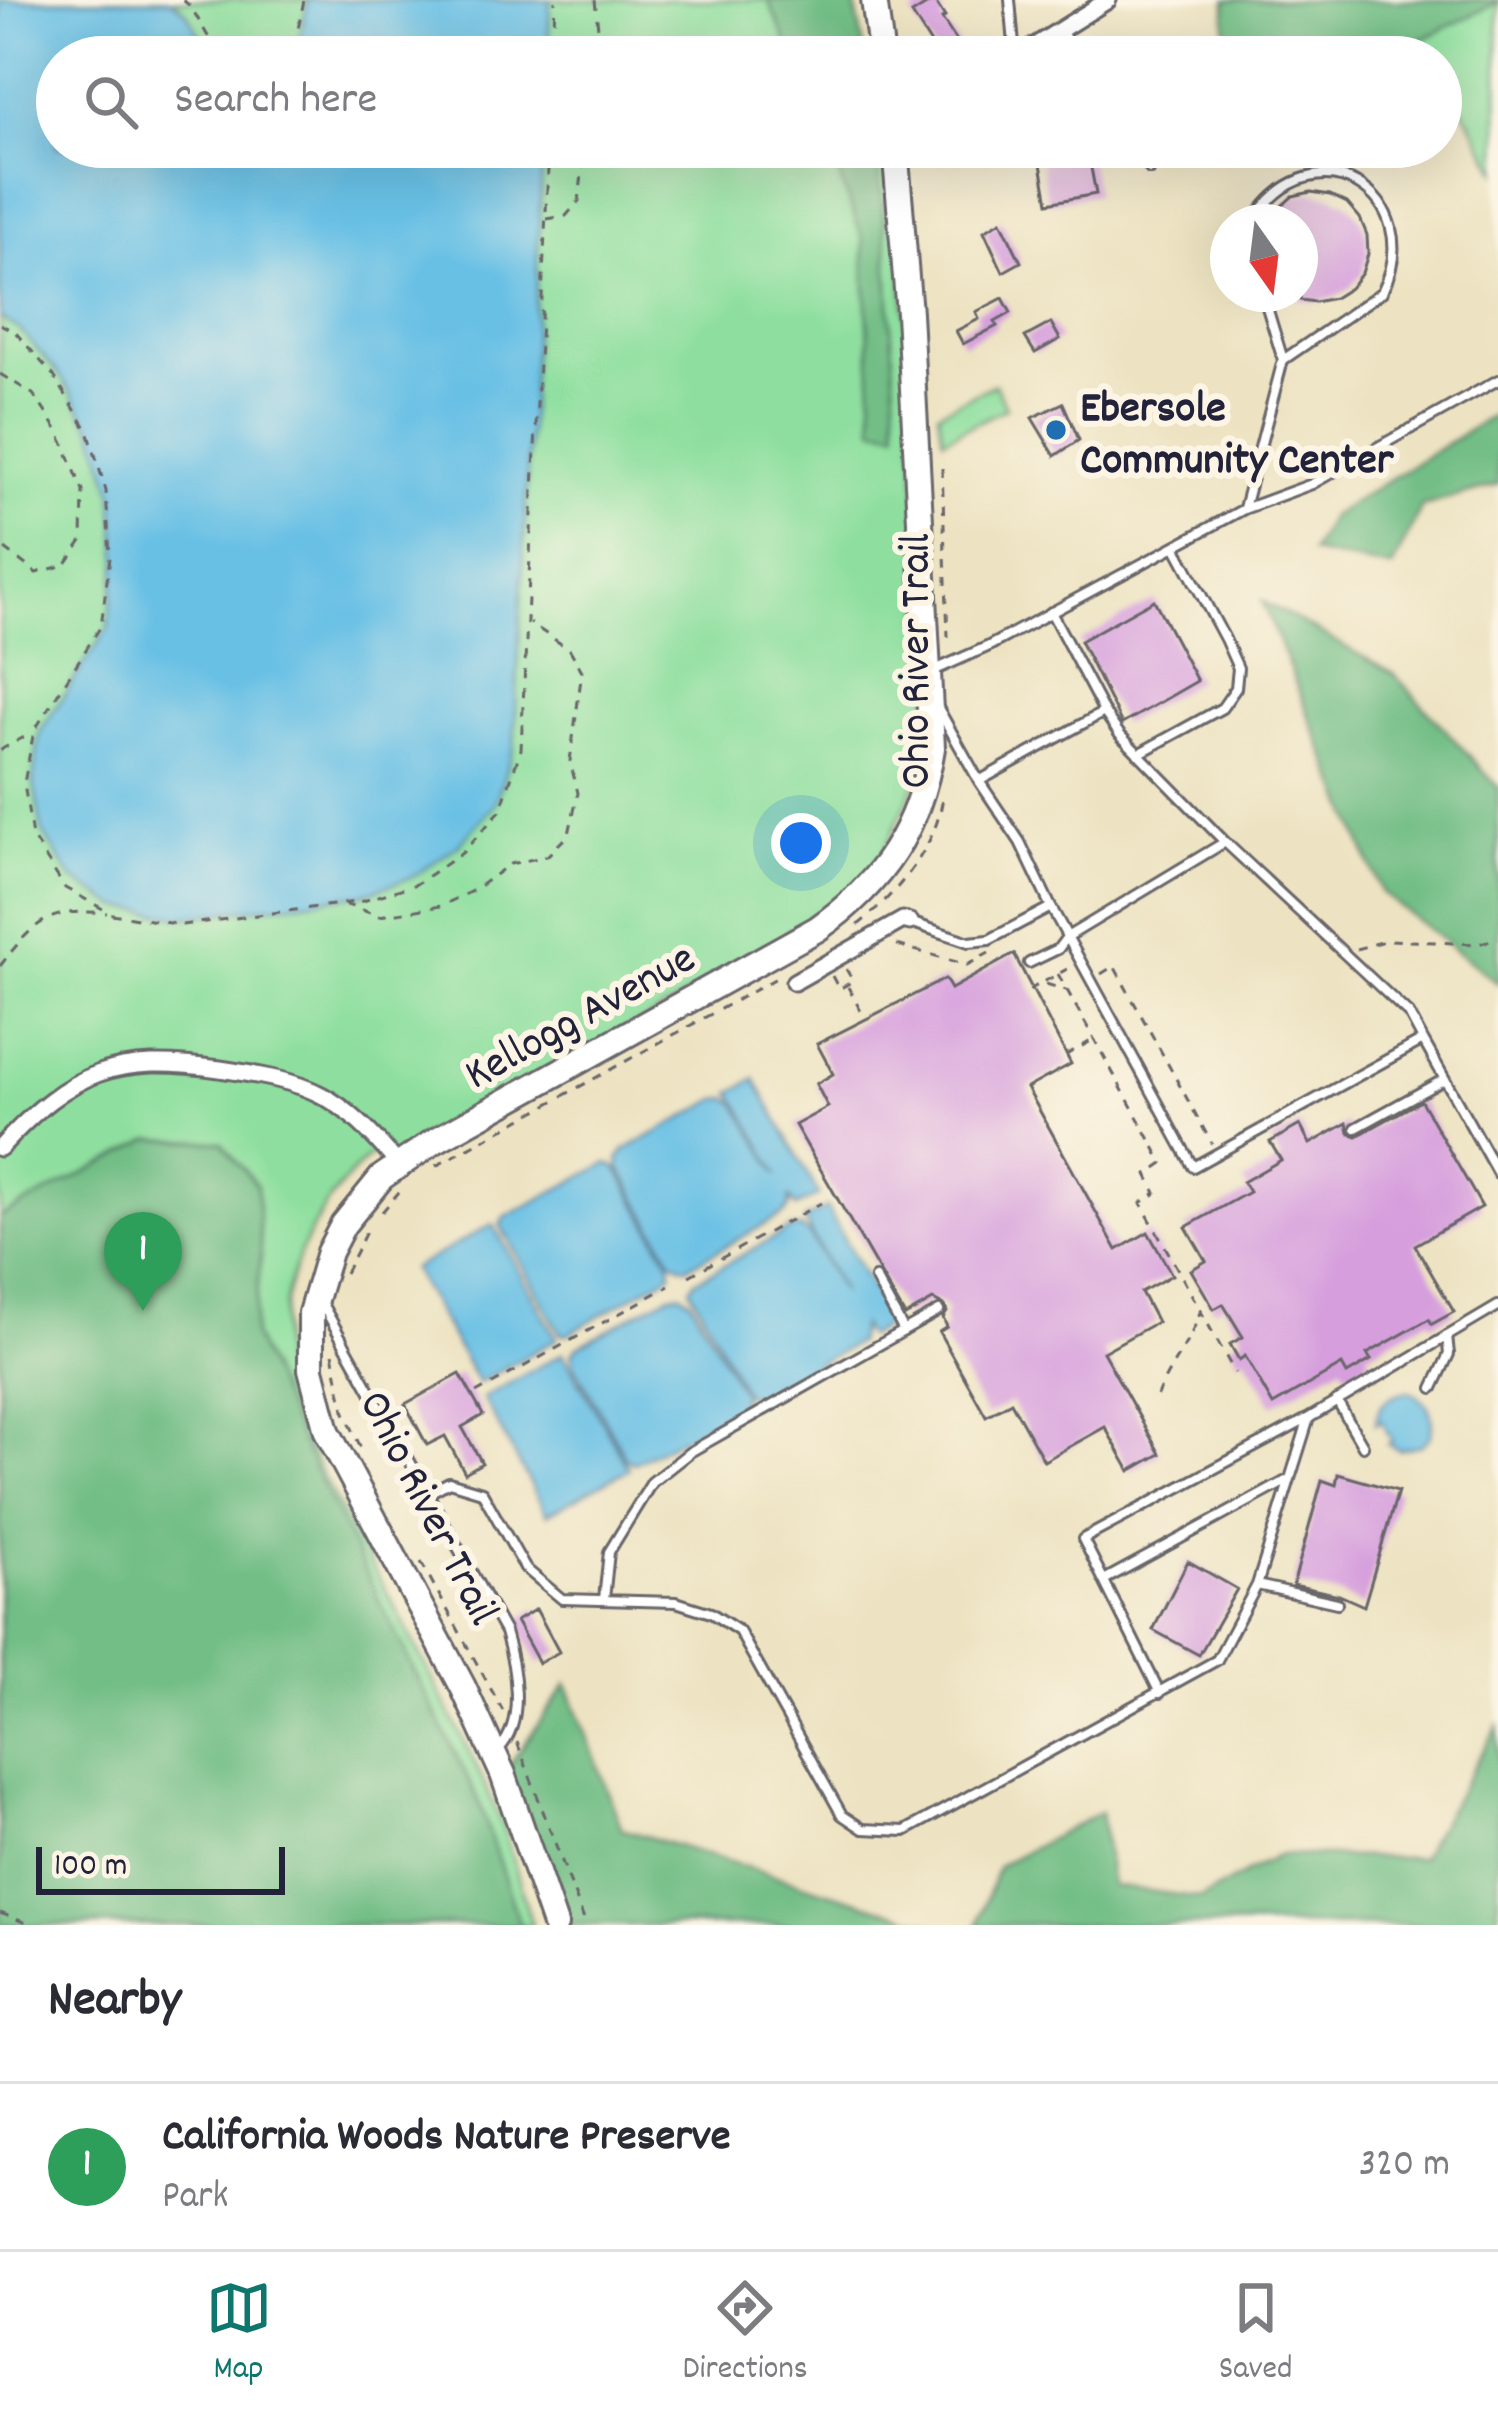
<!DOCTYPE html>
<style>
body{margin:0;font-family:Dekko,sans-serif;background:#f2f2f3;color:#2b2b33}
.compass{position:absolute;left:1210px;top:204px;width:108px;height:108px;border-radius:50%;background:#fff;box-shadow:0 12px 48px #0002;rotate:166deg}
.scale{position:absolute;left:36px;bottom:30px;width:249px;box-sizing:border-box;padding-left:12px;border:6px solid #22223b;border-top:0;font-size:33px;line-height:42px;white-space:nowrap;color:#22223b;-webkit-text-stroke:9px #fcf5e5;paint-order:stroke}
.you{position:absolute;left:801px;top:843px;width:42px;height:42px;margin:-30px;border:9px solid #fff;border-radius:50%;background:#1a73e8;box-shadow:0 0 0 18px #1a73e833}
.badge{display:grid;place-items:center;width:78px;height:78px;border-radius:50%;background:#0f766e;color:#fff;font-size:39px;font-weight:700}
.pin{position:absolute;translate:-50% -99px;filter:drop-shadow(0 3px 6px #0008)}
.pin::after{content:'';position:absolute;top:63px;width:42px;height:36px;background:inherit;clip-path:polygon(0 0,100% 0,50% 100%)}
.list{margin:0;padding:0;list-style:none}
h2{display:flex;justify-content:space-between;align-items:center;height:156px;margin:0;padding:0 48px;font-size:51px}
h2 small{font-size:39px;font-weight:400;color:#7c7c81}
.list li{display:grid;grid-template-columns:78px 1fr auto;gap:36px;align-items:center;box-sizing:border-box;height:168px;padding:0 48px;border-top:3px solid #e1e1e2}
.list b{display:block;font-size:45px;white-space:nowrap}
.list p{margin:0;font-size:39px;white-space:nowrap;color:#7c7c81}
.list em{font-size:39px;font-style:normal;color:#7c7c81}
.icon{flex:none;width:66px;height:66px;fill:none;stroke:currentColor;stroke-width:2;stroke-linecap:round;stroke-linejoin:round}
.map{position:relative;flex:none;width:1498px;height:1925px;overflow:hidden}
.search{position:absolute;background:#fff;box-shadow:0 12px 48px #0002;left:36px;right:36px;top:36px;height:132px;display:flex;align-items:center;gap:30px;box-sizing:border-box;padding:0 42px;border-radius:66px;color:#7c7c81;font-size:45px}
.sheet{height:324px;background:#fff}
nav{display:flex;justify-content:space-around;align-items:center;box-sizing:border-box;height:168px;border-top:3px solid #e1e1e2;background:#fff;font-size:33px;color:#7c7c81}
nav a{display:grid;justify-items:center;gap:6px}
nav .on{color:#0f766e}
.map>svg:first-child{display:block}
.green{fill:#8edf9f;stroke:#58806d;stroke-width:3}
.forest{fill:#72be86;stroke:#4a7060;stroke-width:3}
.water{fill:#68c0e5;stroke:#457190;stroke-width:3}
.building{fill:#d69edd}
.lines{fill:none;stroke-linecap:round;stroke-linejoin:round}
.lane-casing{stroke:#69666a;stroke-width:14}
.street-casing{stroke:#69666a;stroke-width:21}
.primary-casing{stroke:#69666a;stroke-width:30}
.path{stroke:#69666a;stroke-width:3;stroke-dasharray:9 9;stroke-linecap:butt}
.lane{stroke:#fff;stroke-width:8}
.street{stroke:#fff;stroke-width:15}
.primary{stroke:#fff;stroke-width:24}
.poi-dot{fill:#1f6fb2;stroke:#fcf5e5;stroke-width:4.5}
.labels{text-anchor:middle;stroke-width:12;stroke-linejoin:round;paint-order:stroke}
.poi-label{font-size:45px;font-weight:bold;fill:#22223b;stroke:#fcf5e5;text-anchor:start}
.street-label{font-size:45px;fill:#22223b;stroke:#fcf5e5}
</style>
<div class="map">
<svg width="1498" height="1925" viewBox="0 0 1498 1925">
<rect width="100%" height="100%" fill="#fcf5e5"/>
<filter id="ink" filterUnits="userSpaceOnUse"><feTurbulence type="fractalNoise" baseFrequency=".00833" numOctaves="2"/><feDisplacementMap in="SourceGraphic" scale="24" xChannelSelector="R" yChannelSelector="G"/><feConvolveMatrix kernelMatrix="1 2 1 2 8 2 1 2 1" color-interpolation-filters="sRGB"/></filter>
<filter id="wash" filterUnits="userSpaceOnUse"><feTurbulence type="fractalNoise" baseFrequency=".004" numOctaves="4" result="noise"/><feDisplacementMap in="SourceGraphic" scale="48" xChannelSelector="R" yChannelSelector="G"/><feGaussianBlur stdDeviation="2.7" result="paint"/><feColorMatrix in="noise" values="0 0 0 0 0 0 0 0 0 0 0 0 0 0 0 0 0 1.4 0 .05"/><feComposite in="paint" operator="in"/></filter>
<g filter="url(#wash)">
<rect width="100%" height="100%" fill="#ede3c2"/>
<path class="green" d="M0 0H785L813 57H57V147H895L932 748 866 890 399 1165 382 1146C323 1191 282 1268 281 1342 280 1427 369 1554 408 1632 439 1693 474 1756 500 1820 513 1854 521 1891 532 1925H0Z
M1498 2V172L1463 109 1441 90V57H1403L1397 52Z
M995 384 1006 408 943 439 938 412Z"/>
<path class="forest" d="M768 0H854L866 57H793Z
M1226 0H1498V2L1386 57H1244L1226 31Z
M828 147H876L887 248 897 431 874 428 863 239Z
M1498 412V485L1422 506 1392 568 1311 552 1331 516Z
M1262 601 1394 674 1498 787V983L1382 893Z
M151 1139 221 1142 257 1186 261 1256 253 1335 303 1446 477 1797 520 1925H0V1217Z
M567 1684 622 1829 936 1925H555L503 1774Z
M1498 1726V1925H977L998 1866 1101 1812 1111 1886 1201 1898 1279 1855 1420 1858Z"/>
<path class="water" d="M0 0H171L185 10 213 57H57V147H543L514 747 494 806 457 846 413 877 363 894 184 917 118 907 72 879 42 831 33 779 40 732 108 628 118 558 113 491 93 429 59 374 19 329 0 318Z
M308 0H550L548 57H289L298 46Z
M755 1079 819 1195 796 1207 789 1197 790 1206 784 1214 687 1267 673 1262 620 1168 619 1158 625 1150 718 1099 728 1098 736 1103 778 1175 732 1092Z
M608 1163 617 1168 670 1263 671 1274 568 1334 560 1333 500 1224 506 1217Z
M827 1208 891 1324 867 1337 861 1326 857 1343 753 1397 744 1392 690 1288 695 1281 790 1229 800 1228 809 1234 842 1292 804 1220Z
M493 1224 557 1339 478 1383 412 1269Z
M681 1293 690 1299 743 1394 736 1410 634 1463 626 1458 573 1363 572 1354 577 1347 671 1294Z
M563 1353 629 1469 547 1514 483 1398Z
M1409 1391C1429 1401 1434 1413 1431 1435L1422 1445 1399 1450 1388 1444 1392 1441 1382 1421 1376 1424C1378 1402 1389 1395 1409 1391Z"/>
<g id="blocks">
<path class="building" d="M934 0 945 17 942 19 967 57H921L934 49 912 14Z
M1038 147H1087L1096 194 1048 203Z
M1311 192 1330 195 1347 203 1360 218 1367 235 1368 254 1362 273 1350 288 1334 298 1315 302 1300 300V222H1264L1293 196Z
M1001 221 1021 262 1003 272 984 231Z
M1003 298 1011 313 995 322 997 326 963 344 956 331 979 319 976 312Z
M1051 323 1060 339 1035 353 1025 337Z
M1063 403 1079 440 1055 456 1032 418Z
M1154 600 1197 681 1122 724 1080 641Z
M1014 954 1071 1064 1027 1088 1117 1250 1148 1232 1172 1275 1141 1292 1157 1322 1103 1352 1160 1454 1130 1471 1105 1427 1044 1461 1011 1402 986 1416 939 1332 947 1327 943 1318 947 1312 945 1306 933 1300 905 1316 795 1125 828 1107 816 1084 833 1074 817 1044 945 979 951 989Z
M1421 1101 1482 1207 1415 1245 1454 1312 1432 1324 1429 1319 1367 1354 1371 1360 1347 1374 1342 1365 1273 1405 1245 1356 1239 1360 1230 1344 1243 1337 1223 1304 1214 1309 1191 1270 1206 1261 1186 1227 1249 1192 1243 1182 1281 1160 1270 1142 1300 1125 1310 1144 1347 1123 1349 1133 1357 1136Z
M460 1374 483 1415 462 1427 482 1463 465 1473 445 1436 427 1445 405 1404Z
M1338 1474 1398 1491 1364 1606 1339 1595 1293 1585 1322 1480 1336 1485Z
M1188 1561 1237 1589 1199 1655 1153 1630Z
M536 1609 559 1652 539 1663 516 1621Z"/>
</g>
</g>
<g filter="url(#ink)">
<use href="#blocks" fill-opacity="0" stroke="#69666a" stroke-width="3"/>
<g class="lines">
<g class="lane-casing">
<path id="lane" d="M1010 0 1015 56
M1061 31 1078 57
M1136 147 1150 169
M1253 222C1314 123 1430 197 1382 292L1283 360
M1244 508 1283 360 1263 294
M935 670 987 647 1244 509 1312 484 1498 380
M938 708 979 781 1104 712 1051 612
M1138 754 1222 708 1236 688 1238 668 1225 639 1175 546
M979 781 1020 842 1051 907 1193 1167 1423 1040 1409 1014 1225 842
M910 922 969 942 989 940 1051 907
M1029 963 1058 949 1067 937 1225 842 1120 735 1104 712
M1423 1040 1498 1174
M1356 1128 1445 1079
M875 1278 904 1331
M321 1302 505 1632C515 1665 526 1722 499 1749
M1433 1388 1449 1354 1447 1336
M1337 1401 1363 1446
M429 1493 449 1482 482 1492 525 1568 562 1599 676 1602 711 1613 739 1631 842 1815 863 1829 905 1831 1217 1660 1257 1585 1309 1418 1498 1306
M1104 1580 1288 1480
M1257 1585 1337 1603
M604 1599 609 1552 652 1482 690 1452 939 1311
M1160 1693 1083 1539 1307 1419"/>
</g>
<g class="street-casing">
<path id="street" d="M1017 57 1108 0
M794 982 903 920 910 922
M0 1148C72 1070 116 1054 220 1069 313 1083 337 1092 399 1165"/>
</g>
<g class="primary-casing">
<path id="primary" d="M874 0 882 57
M555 1925 503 1774 463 1687 327 1431 311 1369V1313L329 1252 343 1225 382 1177 433 1142 817 929C883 883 919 828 932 748L909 313 895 147"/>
</g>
<path class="path" d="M183 0 191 7 220 57
M595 0 601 57
M281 57 295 44 304 0
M553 57 555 0
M547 219 566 216 579 201 585 147
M0 324 15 332 54 376 88 431 106 491 110 557 101 626 34 731 24 783 32 837 65 888 112 914 182 925 363 901 416 884 462 853 500 811 521 749 549 147
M0 374 33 394 59 432 83 491 82 541 65 565 36 573 0 545
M942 468 948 637
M0 750 30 734
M344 904 379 916 441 906 474 890 510 864 547 856 569 834 578 793 570 761 582 671 570 650 530 623
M858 925C897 893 937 847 943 796
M897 945 967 965 989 953
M1356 949 1389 940 1478 944 1498 938
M0 966C35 921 48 908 107 913
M1058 974 1163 1163 1147 1174 1156 1193 1141 1203 1235 1373
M1101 974 1114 966 1212 1144
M832 976 839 989 853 981 846 969
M1046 984 1066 990
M848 987 864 1017
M1029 990 1067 969
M1066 1055 1093 1040
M436 1166 780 976
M382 1212 399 1192
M345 1273 368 1228
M689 1276 821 1203
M333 1353 344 1410 363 1453
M476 1393 669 1286
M1157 1396C1170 1363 1190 1344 1200 1312
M421 1562 503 1711
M517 1742 586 1925
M0 1913 32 1925"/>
<use href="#lane" class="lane"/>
<use href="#street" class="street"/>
<use href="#primary" class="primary"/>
</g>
</g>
<circle class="poi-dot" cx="1056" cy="430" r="12"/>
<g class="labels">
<g class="poi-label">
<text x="1080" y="420">Ebersole<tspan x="1080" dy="52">Community Center</tspan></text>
</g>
<g class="street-label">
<text transform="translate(912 661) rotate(-90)" y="16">Ohio River Trail</text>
<text transform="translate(578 1013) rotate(-29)" y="16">Kellogg Avenue</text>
<text transform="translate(432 1506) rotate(63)" y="16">Ohio River Trail</text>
</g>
</g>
</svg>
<svg class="compass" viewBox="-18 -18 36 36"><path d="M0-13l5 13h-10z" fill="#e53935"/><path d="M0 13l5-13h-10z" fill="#7c7c81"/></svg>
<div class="scale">100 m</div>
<div class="you"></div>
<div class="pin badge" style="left:143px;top:1311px;background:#2e9e5b">1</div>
<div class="search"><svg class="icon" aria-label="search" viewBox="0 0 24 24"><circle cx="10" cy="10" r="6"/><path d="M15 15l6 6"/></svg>Search here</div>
</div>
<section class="sheet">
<h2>Nearby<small></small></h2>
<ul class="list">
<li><span class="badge" style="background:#2e9e5b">1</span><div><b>California Woods Nature Preserve</b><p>Park</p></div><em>320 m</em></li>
</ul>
</section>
<nav>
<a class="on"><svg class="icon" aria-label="map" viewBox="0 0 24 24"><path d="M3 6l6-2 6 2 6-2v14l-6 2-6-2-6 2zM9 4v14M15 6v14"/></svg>Map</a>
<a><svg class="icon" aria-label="directions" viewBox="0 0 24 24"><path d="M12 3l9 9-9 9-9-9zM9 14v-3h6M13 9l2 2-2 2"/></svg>Directions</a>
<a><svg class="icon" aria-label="saved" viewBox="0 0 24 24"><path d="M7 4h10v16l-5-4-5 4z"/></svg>Saved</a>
</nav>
